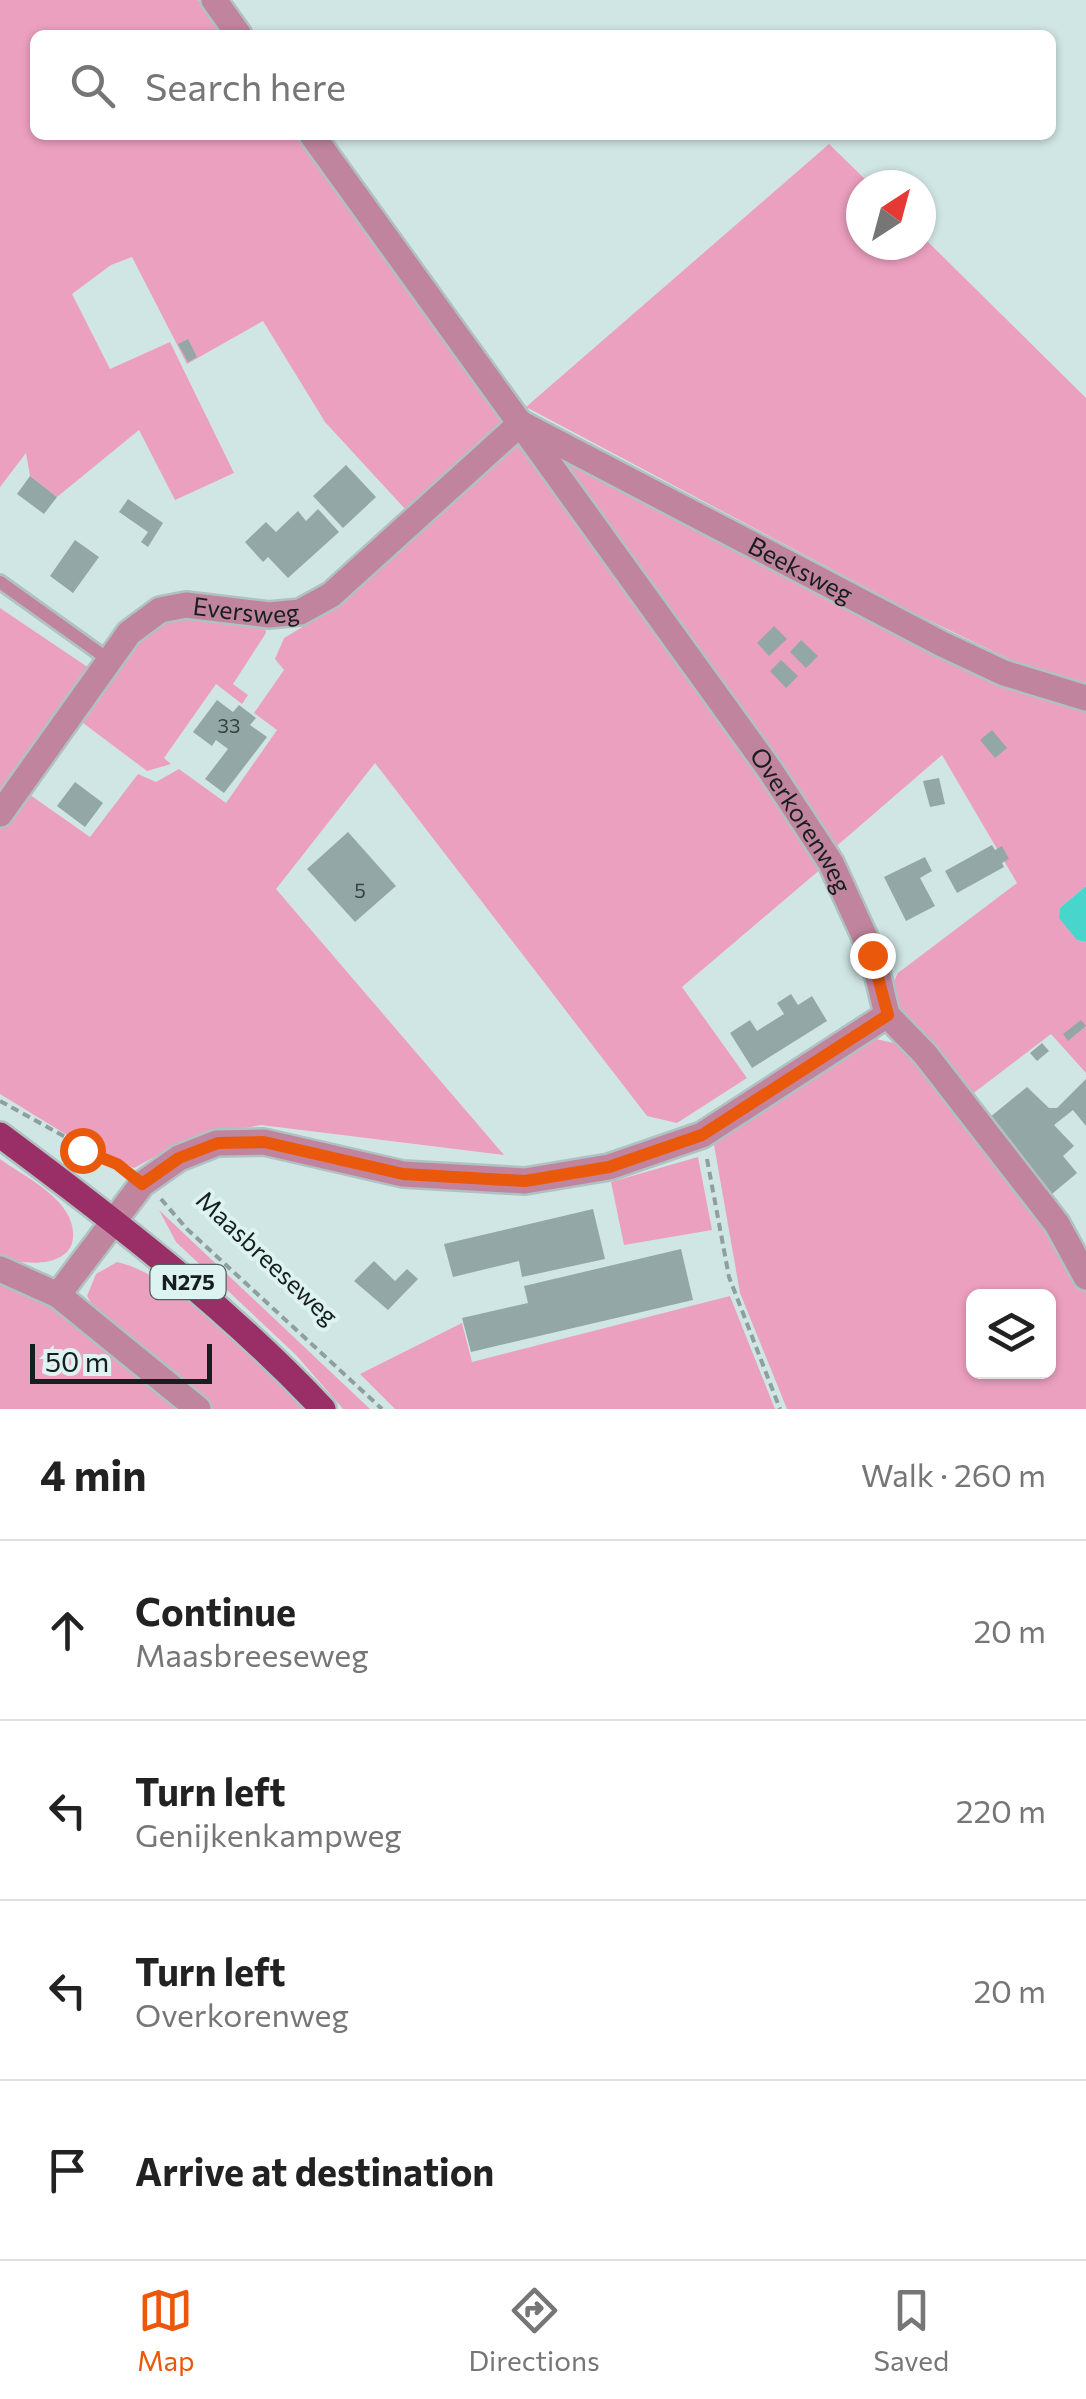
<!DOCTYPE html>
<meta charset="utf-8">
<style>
body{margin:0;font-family:Commissioner,sans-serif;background:#f6f6f6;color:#222}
.controls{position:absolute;right:30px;bottom:30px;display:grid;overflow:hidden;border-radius:15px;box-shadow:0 2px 8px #0004}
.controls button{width:90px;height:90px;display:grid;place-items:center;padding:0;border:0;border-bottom:2px solid #e0e0e0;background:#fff;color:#222;font:50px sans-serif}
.compass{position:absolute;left:846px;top:170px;width:90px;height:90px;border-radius:50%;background:#fff;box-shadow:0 2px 8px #0004;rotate:36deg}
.scale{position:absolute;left:30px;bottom:25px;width:182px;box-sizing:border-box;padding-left:10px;border:5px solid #171f1e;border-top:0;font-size:28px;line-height:35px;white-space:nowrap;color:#171f1e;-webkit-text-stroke:8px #ddf3f1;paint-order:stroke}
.stop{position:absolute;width:30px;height:30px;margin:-22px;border:8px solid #ea580c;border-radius:50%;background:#fff}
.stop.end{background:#ea580c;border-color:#fff;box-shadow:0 2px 10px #0008}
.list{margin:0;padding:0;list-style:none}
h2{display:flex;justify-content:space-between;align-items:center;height:130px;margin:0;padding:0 40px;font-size:42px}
h2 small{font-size:32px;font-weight:400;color:#767676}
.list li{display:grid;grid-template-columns:65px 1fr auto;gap:30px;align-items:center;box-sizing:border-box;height:180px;padding:0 40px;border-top:2px solid #e0e0e0}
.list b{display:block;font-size:38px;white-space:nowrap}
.list p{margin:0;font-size:32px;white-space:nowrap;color:#767676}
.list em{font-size:32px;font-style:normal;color:#767676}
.icon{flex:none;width:55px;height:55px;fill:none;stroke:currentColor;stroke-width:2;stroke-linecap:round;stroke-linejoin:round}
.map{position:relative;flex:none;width:1086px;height:1409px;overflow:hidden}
.search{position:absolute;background:#fff;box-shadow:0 2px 8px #0004;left:30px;right:30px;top:30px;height:110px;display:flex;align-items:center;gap:25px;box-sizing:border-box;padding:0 35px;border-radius:15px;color:#767676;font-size:38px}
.sheet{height:850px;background:#fff}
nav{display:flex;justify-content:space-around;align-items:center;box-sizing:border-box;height:140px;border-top:2px solid #e0e0e0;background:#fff;font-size:28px;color:#767676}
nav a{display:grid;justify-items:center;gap:5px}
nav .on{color:#ea580c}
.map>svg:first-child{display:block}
.green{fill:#eca0c0;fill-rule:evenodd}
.water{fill:#47d5cc}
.building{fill:#93a8a6}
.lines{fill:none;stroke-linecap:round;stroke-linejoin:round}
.lane-casing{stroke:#afc2c0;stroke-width:18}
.street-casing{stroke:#afc2c0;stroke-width:30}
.primary-casing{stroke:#afc2c0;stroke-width:30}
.path{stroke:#8e9f9d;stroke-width:4;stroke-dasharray:8 5;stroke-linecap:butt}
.lane{stroke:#c0849e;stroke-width:12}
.street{stroke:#c0849e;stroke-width:25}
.primary{stroke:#9a2e66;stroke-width:25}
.route{stroke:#ea580c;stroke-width:12}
.labels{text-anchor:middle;stroke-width:8;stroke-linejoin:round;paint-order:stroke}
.number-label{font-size:20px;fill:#364140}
.shield{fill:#ddf3f1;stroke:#525f5d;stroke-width:2.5}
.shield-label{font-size:22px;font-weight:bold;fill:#171f1e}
.street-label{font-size:25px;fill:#171f1e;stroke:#ddf3f1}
</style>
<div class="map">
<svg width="1086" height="1409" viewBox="0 0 1086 1409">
<rect width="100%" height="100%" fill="#d0e6e4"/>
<path class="green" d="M0 0H198L223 35H35V135H296L508 423 406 510 325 422 263 321 187 364 132 257 111 265 72 294 110 369 170 342 234 473 175 500 139 430 57 497 30 476 26 453 0 487Z
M829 144 871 185H861V245H921V235L1086 398V683L1013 661 916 614 526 407Z
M519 439 763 773 822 868 682 987 747 1078 677 1123 647 1116 375 763 276 889 504 1155 261 1125 188 1139 134 1168 80 1143 0 1094V828L26 792 90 837 138 774 156 782 179 769 226 803 277 730 254 713 284 670 275 659 284 638 314 620Z
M565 456 936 655 1001 685 1086 709V886L1060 908 1077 940 1086 942V1073L1051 1034 967 1098 897 1009 890 989 898 973 1017 883 942 755 832 850 567 471Z
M0 608 92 670 0 799Z
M179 615 265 626 266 633 233 684 248 695 242 704 216 684 164 758 171 764 147 771 75 717 146 628Z
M876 1039 898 1044 917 1058 1051 1227 1086 1290V1409H787L740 1293 713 1139 848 1050ZM974 1296H1048V1372H974Z
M698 1157 712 1230 624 1245 611 1182Z
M0 1159C22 1175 62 1194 71 1222 85 1268 27 1268 0 1256Z
M159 1210 370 1409H343L296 1355 176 1242Z
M117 1262C175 1274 259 1366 304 1409H212L101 1319 87 1296 96 1274Z
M0 1280 50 1305 181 1409H0Z
M730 1296 775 1409H395L360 1374 462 1323 472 1362Z"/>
<path class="water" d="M1086 886V942L1077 940 1059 918 1060 908Z"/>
<path class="building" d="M188 339 197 357 188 362 178 344Z
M346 465 376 497 343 528 313 496Z
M30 476 57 497 44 514 17 494Z
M128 499 163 523 148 547 141 542 148 532 119 512Z
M318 509 339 532 288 578 268 557 263 562 245 542 266 522 276 532 298 511 306 521Z
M75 540 99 557 73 593 50 576Z
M774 626 787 639 769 656 757 643Z
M801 640 818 656 806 668 790 652Z
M781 660 798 676 786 688 770 671Z
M217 700 233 712 239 705 256 718 250 725 267 737 224 793 205 779 228 749 216 740 212 746 193 732Z
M992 730 1007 748 995 758 980 740Z
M939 778 945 804 930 807 923 781Z
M75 782 103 803 85 827 57 806Z
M348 832 396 886 355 922 307 869Z
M992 845 995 850 1002 846 1009 859 1002 863 1004 867 957 893 945 871Z
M925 857 932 871 920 878 935 906 906 921 884 877Z
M791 994 798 1005 812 996 827 1021 752 1068 730 1033 750 1020 757 1031 784 1014 777 1003Z
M1081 1020 1086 1026 1068 1041 1063 1034Z
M1042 1043 1049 1051 1037 1061 1030 1053Z
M1086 1079V1126L1073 1110 1054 1125 1074 1146 1063 1156 1077 1173 1052 1194 989 1118 1027 1087 1049 1108H1057Z
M593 1209 605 1259 522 1277 519 1261 453 1277 444 1244Z
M681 1249 693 1300 471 1352 462 1318 528 1303 524 1286Z
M374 1261 395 1281 407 1269 418 1279 388 1310 354 1281Z"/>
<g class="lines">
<g class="lane-casing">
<path id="lane" d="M0 582 109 660"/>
</g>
<g class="street-casing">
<g id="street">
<path d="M214 0 239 35"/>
<path id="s1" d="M312 135 770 770 831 863 873 955 887 1015 925 1054 1057 1224 1086 1277"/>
<path id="s2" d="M526 426 942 644 1004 673 1086 698"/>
<path id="s3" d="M0 814 129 633 160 610 186 605 269 615 300 612 331 595 521 423"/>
<path d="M0 1269 58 1295 142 1184 179 1158 217 1143 264 1142 403 1174 525 1181 609 1167 702 1135 887 1015"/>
<path d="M58 1295 198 1409"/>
</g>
</g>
<g class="primary-casing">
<path id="primary" d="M0 1135C114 1220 226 1306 323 1409"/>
</g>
<path class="path" d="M0 1101 122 1168
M707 1159 729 1277 780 1409
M161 1199 187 1229 382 1409"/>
<use href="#lane" class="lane"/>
<use href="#street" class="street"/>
<use href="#primary" class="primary"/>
</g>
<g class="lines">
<path class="route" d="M82 1150 117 1164 142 1184 179 1158 218 1143 264 1142 403 1174 525 1181 609 1167 702 1135 888 1015 872 955"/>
</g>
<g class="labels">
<g class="number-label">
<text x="229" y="733">33</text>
<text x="360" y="898">5</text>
</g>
<rect class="shield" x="150.5" y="1265" width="75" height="34" rx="8"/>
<g class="shield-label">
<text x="188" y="1290">N275</text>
</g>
<g class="street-label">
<text dy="9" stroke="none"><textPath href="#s2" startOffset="310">Beeksweg</textPath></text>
<text dy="9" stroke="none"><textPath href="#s3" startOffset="348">Eversweg</textPath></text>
<text dy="9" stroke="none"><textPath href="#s1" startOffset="842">Overkorenweg</textPath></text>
<text transform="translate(267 1258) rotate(43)" y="9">Maasbreeseweg</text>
</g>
</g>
</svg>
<div class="controls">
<button><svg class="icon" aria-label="layers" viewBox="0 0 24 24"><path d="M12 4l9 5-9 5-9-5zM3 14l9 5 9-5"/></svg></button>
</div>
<svg class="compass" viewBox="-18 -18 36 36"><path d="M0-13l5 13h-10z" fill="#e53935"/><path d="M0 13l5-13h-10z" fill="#767676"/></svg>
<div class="scale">50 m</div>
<div class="stop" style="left:82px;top:1150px"></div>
<div class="stop end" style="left:872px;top:955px"></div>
<div class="search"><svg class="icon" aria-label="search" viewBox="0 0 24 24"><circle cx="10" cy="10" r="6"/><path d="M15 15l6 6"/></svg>Search here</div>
</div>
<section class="sheet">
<h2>4 min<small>Walk · 260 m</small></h2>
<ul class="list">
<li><svg class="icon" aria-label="ahead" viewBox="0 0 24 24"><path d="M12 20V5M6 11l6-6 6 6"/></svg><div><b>Continue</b><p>Maasbreeseweg</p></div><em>20 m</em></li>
<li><svg class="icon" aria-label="left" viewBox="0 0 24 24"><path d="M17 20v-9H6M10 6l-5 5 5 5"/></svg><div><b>Turn left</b><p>Genijkenkampweg</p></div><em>220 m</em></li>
<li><svg class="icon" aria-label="left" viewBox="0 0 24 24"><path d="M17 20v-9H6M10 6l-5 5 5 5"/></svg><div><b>Turn left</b><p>Overkorenweg</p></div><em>20 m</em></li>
<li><svg class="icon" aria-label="arrive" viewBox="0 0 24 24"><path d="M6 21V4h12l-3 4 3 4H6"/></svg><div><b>Arrive at destination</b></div></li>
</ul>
</section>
<nav>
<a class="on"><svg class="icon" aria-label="map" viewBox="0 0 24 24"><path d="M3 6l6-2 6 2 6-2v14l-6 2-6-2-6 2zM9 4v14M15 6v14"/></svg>Map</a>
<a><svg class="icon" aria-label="directions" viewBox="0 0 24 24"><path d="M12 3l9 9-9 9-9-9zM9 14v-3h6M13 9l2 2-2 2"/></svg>Directions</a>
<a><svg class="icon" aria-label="saved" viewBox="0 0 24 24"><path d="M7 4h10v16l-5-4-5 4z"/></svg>Saved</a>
</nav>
